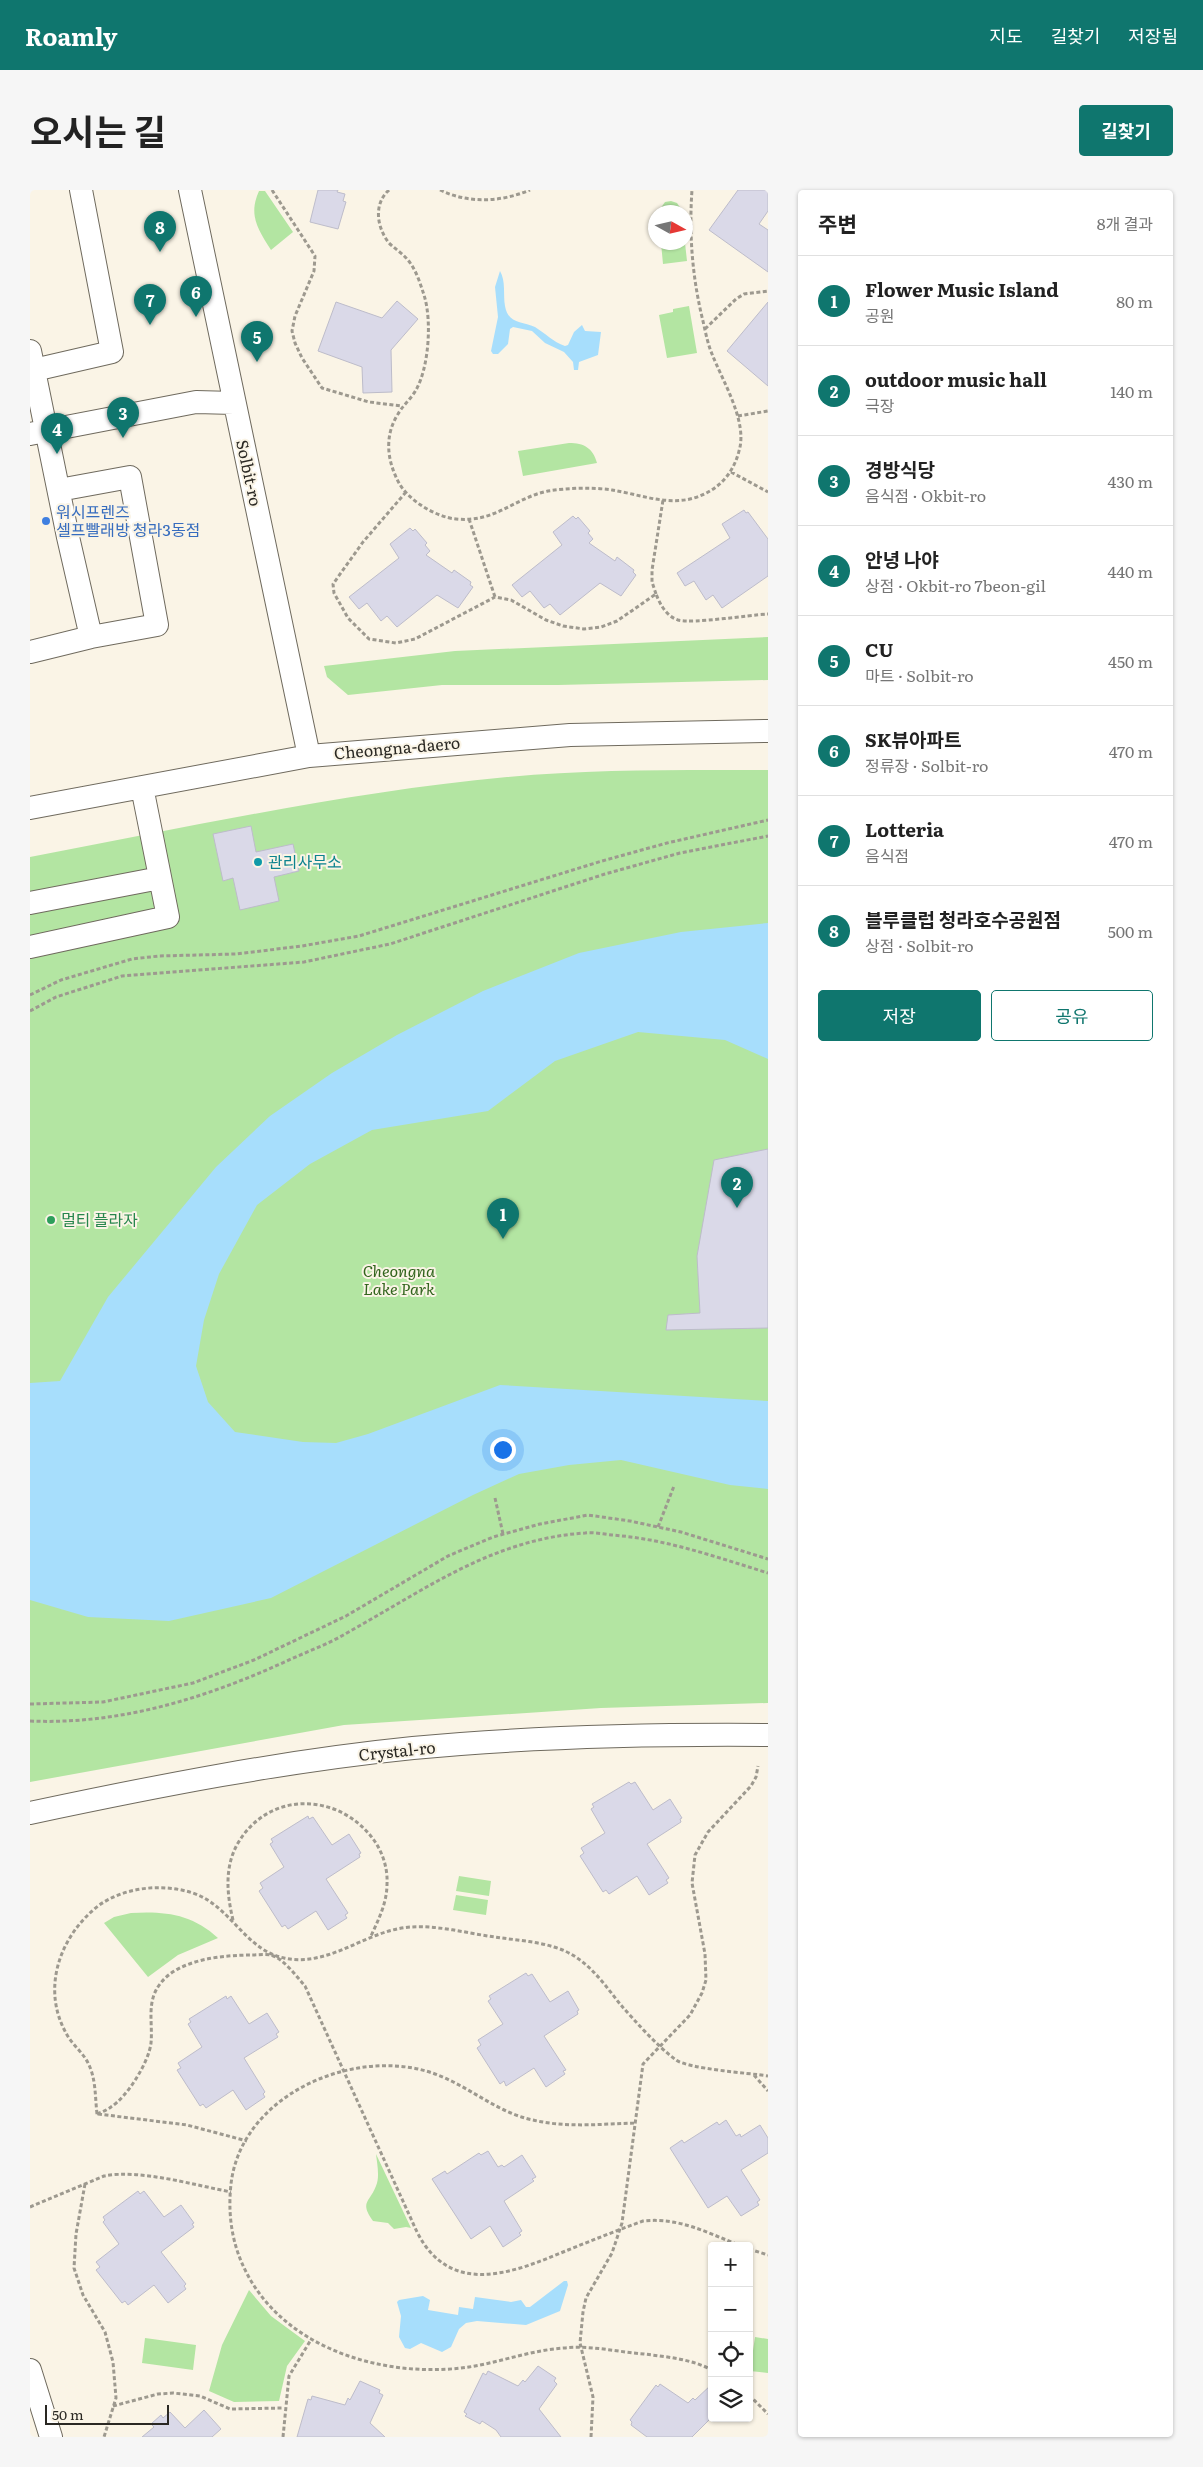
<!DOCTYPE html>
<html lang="ko">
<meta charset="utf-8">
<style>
body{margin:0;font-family:Literata,"Noto Sans KR",serif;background:#f6f6f6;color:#222}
.controls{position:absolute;right:15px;bottom:15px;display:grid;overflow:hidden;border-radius:5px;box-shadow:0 1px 4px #0004}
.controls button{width:45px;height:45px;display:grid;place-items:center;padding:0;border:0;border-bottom:1px solid #e0e0e0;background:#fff;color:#222;font:25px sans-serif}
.compass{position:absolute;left:618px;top:15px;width:45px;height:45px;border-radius:50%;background:#fff;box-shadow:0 1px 4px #0004;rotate:98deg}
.scale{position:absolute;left:15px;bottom:12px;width:124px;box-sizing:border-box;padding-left:5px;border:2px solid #2a2823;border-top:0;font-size:14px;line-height:18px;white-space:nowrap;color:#2a2823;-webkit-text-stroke:4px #faf4e6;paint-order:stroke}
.you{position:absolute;left:472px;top:1259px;width:18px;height:18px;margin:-12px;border:4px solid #fff;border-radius:50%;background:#1a73e8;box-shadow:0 0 0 8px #1a73e833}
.badge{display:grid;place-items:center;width:32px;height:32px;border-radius:50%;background:#0f766e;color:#fff;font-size:16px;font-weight:700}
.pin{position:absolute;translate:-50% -41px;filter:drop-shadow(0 1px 2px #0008)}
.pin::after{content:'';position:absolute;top:26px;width:18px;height:15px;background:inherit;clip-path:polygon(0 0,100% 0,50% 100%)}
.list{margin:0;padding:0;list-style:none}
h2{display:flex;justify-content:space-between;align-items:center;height:65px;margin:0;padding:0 20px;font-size:21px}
h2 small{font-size:16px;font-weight:400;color:#767676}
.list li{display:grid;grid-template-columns:32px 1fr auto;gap:15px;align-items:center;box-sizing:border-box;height:90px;padding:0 20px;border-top:1px solid #e0e0e0}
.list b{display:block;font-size:19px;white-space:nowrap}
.list p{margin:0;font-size:16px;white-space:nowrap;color:#767676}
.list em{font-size:16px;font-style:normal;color:#767676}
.actions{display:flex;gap:10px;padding:15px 20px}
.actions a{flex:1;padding:11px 0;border:1px solid #0f766e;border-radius:5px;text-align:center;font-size:18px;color:#0f766e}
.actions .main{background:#0f766e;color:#fff}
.icon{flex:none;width:28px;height:28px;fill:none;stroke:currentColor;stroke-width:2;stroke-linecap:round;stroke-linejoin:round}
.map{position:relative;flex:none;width:738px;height:2247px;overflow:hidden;border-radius:5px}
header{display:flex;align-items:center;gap:30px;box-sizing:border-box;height:70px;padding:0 25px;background:#0f766e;color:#fff}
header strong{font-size:24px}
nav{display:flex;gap:28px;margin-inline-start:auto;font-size:18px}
.intro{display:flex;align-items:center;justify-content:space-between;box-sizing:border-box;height:120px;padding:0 30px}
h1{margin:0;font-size:35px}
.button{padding:12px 22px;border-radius:5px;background:#0f766e;color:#fff;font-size:18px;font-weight:700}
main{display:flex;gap:30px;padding:0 30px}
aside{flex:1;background:#fff;border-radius:5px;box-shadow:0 1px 4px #0004}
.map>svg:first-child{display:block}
.green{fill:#b3e5a2}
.water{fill:#a7defc}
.building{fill:#dad9e8;stroke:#bdbcca}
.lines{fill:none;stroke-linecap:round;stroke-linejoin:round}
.minor-casing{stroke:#6f6a5e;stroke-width:24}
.path{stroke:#9d998f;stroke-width:3;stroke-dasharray:4 2.5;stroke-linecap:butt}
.minor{stroke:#fff;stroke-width:22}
.shop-dot{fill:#3f7fe0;stroke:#faf4e6;stroke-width:2}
.culture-dot{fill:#0f9aa8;stroke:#faf4e6;stroke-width:2}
.leisure-dot{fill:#2e9e5b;stroke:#faf4e6;stroke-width:2}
.labels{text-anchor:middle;stroke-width:4;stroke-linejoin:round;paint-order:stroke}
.street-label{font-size:16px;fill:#2a2823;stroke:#faf4e6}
.shop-label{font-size:16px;fill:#366cbe;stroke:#faf4e6;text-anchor:start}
.culture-label{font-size:16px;fill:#0d838f;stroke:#faf4e6;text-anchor:start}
.leisure-label{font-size:16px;fill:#27864d;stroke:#faf4e6;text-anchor:start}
.park-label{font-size:16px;font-style:italic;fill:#31641c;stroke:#faf4e6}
</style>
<header>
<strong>Roamly</strong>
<nav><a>지도</a><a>길찾기</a><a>저장됨</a></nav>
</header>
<div class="intro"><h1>오시는 길</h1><a class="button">길찾기</a></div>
<main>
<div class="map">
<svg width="738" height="2247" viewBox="0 0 738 2247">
<rect width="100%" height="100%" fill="#faf4e6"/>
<path class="green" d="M229 1H235L263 42 241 60C228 39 218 25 229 1Z
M641 11 647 13 653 22H628L635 12Z
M631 53H655L657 71 633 74Z
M659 116 667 163 637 168 629 125 643 122V119Z
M539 253C554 253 563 258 567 273L493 286 488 261Z
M738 447V490L528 495H412L318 505 297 487 294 476 425 461Z
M738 580V1513L571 1518 314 1535 0 1592V667C159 637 316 602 477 587 563 579 651 580 738 580Z
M429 1686 461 1691 459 1706 426 1701Z
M426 1705 458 1710 456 1725 423 1720Z
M101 1723C135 1721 162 1724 188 1748L148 1765 118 1787 74 1733 84 1727Z
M346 1964 381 2038 376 2037 364 2039 358 2033 343 2031C329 2012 340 2012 346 1996 350 1987 347 1973 346 1964Z
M219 2100 241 2126 275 2151 257 2176 249 2211 204 2212 179 2201 192 2155Z
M725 2147 738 2149V2183L720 2181Z
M115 2148 166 2155 163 2180 112 2173Z"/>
<path class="water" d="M470 81C476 91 473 105 475 116 478 134 492 131 505 137 515 143 523 152 535 156L538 155 544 142 552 135 555 141 571 142 568 165 549 172 548 180H544L543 172 534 162 515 153 502 141 483 137 480 139 478 154 468 164H463L461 161 468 127 465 97Z
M738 733V869L695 850 608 842 525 871 458 921 342 940 280 974 227 1015 189 1084 174 1130 166 1176 178 1212 205 1242 273 1252 306 1253 338 1244 470 1195 738 1211V1299L700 1295 591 1270 539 1275 489 1284 443 1305 241 1408 139 1431 58 1427 0 1410V1193L30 1191 78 1107 186 977 240 926 302 883 367 845 453 801 549 763 651 742Z
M534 2091H537L538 2095 530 2121 496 2135 447 2131 436 2133 429 2139 421 2157 412 2162 391 2153 380 2159 375 2158 369 2147 371 2126 367 2112 369 2110 393 2106 400 2110 398 2120 428 2125 429 2117 443 2119 445 2107 481 2112 491 2110 496 2117H500Z"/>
<path class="building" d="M288 0H308L307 2 315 4 313 11 316 12 308 39 280 32Z
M708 0H738V21L729 34 738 40V82L679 40Z
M367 111 388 129 361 160 362 202 333 203 332 177 288 161 306 112 352 128Z
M738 112V196L697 161Z
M714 320 716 323 718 322 738 349V386L692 418 683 405 676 410 664 391 655 396 647 383 700 348 692 334Z
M543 326 546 329 548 327 560 341 558 343 563 349 559 353 585 371 587 367 604 380 603 382 606 385 591 406 570 393 530 425 520 414 514 418 500 401 492 407 482 395 532 355 523 342Z
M380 338 383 341 385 339 397 353 395 355 400 361 396 365 422 383 424 380 441 392 440 395 443 397 428 418 407 405 367 437 357 426 351 431 337 413 329 419 319 407 369 368 360 354Z
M221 636 226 662 263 654 269 681 244 687 249 711 210 720 203 688 193 691 183 644Z
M738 959V1138L636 1140 638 1125 670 1123 667 1066 684 970Z
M599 1592 601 1594 605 1592 623 1620 640 1609 652 1628 650 1629 651 1632 617 1654 639 1688 636 1690 638 1693 619 1705 607 1686 579 1704 576 1700 573 1702 550 1666 554 1663 551 1658 575 1643 561 1619 564 1617 562 1614Z
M278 1626 279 1629 283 1627 302 1655 319 1644 331 1663 329 1664 330 1667 296 1689 318 1723 315 1725 317 1728 298 1740 286 1721 258 1739 255 1735 252 1737 229 1701 233 1698 230 1693 254 1677 240 1654 243 1652 241 1649Z
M496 1783 498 1786 502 1784 520 1812 538 1801 549 1820 547 1821 548 1824 514 1846 536 1880 533 1881 535 1884 516 1897 504 1878 476 1896 474 1891 470 1894 447 1858 451 1855 448 1850 473 1834 458 1811 461 1809 459 1806Z
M196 1806 197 1809 201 1806 219 1834 237 1823 249 1842 246 1844 248 1847 214 1868 235 1902 233 1904 235 1907 216 1920 203 1900 176 1918 173 1914 170 1916 147 1880 151 1878 148 1873 172 1857 158 1834 161 1832 159 1829Z
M696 1930 706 1946 710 1944 711 1947 730 1935 738 1948V1963L711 1980 730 2010 727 2012 729 2015 711 2026 697 2006 678 2018 640 1958 652 1950 654 1953 687 1932 689 1935Z
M458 1961 468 1977 472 1975 474 1977 492 1965 506 1987 502 1989 504 1991 474 2011 492 2041 489 2043 491 2045 473 2057 460 2036 441 2049 402 1989 415 1981 417 1984 449 1963 451 1965Z
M108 2001 110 2004 114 2001 134 2027 151 2015 164 2033 162 2034 164 2037 131 2062 156 2094 154 2096 156 2099 138 2113 124 2095 98 2115 95 2111 92 2113 66 2080 70 2077 66 2072 89 2054 73 2032 75 2030 73 2027Z
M508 2176 526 2188 524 2191 527 2194 509 2219 531 2247H471L466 2240 452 2231 450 2234 435 2226 437 2224 434 2222 453 2183 456 2185 458 2181 488 2196 493 2190 495 2192Z
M330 2191 350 2200 349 2203 353 2205 340 2233 355 2247H267L278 2209 281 2210 282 2206 315 2215 318 2208 320 2210Z
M630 2194 658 2213 663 2208 665 2210 682 2194V2227L662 2247H617L601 2235 602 2232 600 2230 626 2195 628 2197Z
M174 2220 191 2239 182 2247H112L124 2237 121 2234 131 2225 133 2228 140 2222 155 2238Z"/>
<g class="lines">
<g class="minor-casing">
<path id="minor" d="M160 0 279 566
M0 161 38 347 61 447
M4 180 82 162 51 0
M0 244 166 212 204 213
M0 462 61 447 127 435 100 287 29 300
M0 618 279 566 540 545 738 541
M0 713 130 688
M0 757 138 727 112 597
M0 1623C127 1596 254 1571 383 1558 501 1547 620 1544 738 1545
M0 2180 21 2247"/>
</g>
<path class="path" d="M242 0 285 66 284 81 265 126 262 141 265 153 272 168 292 198 339 212 372 216
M359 0C343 14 347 38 359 53 365 59 372 63 377 69 386 79 390 93 394 105 402 130 399 177 386 200 381 209 373 215 368 224 354 246 357 271 369 293 379 311 406 327 426 329 465 333 484 308 518 301 538 298 562 297 582 300 608 304 637 316 664 308 687 301 703 285 709 261 718 232 693 192 682 164 677 152 675 139 672 127 662 85 659 42 662 0
M410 0C439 14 471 12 500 0
M675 139 706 109 714 104 738 101
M708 226 738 221
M701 282 738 302
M376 302 333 352 303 394 304 403 318 428 339 449 366 453 385 449 465 407 481 410 516 430 533 436 554 439 571 437 587 431 626 404C630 414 636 426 648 430 664 434 718 425 738 424
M439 329 465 407
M626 404 622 392V380L633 310
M0 805 31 790 102 769 129 766 206 764 272 756 329 746 572 671 637 653 738 630
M0 821 26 807 92 786 274 772 360 754 575 684 650 663 738 646
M465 1308 473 1344
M628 1337 644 1296
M0 1514 73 1512 163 1493 224 1470 316 1426 418 1366 463 1347 510 1334 558 1325 600 1331 651 1342 738 1369
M0 1531C92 1535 179 1507 261 1469 279 1461 298 1454 315 1444 393 1401 462 1349 555 1343 563 1342 573 1344 582 1345 636 1349 686 1367 738 1383
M203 1730C197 1705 194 1677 208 1653 238 1602 304 1602 340 1645 351 1658 358 1676 357 1694 357 1713 348 1731 340 1748
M724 1885 738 1901
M67 1924C65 1907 66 1890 59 1875 54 1863 42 1855 36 1843 11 1798 30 1746 68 1716 94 1697 132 1693 163 1703 201 1716 215 1760 254 1768 295 1777 329 1747 367 1739 398 1732 434 1743 465 1747 484 1750 505 1751 524 1757 555 1766 571 1790 590 1814 605 1831 627 1856 646 1870 659 1879 719 1883 738 1886
M67 1924C72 1922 77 1920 81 1917 97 1907 119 1872 121 1853 123 1833 116 1812 130 1794 148 1769 194 1765 222 1765 227 1765 236 1764 241 1765 254 1769 266 1786 275 1796L387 2042C421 2109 485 2082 538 2060 563 2050 588 2040 613 2031 649 2027 678 2043 711 2056
M68 1924 157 1935 217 1951
M604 1933C571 1934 536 1938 503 1930 464 1922 435 1892 396 1881 318 1859 211 1907 201 1994 196 2039 208 2079 237 2113 286 2169 370 2187 439 2177 471 2172 502 2160 534 2158 560 2155 588 2162 614 2164 638 2167 661 2169 682 2180
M55 1994 46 2044 44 2078 53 2105 75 2142 83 2172 86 2208 74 2247
M0 2017 74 1986C110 1979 164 1995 201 2002
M719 2059 738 2065
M719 2205 738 2224
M83 2216 128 2204 143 2203 170 2206 200 2219 254 2218
M253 2247 259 2186 282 2148
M561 2247 563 2207 550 2153 553 2122 556 2108 582 2063 592 2033 613 1874 660 1825 672 1803 676 1790 675 1764 662 1693 665 1665 678 1642 721 1596 726 1587 728 1576"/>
<use href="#minor" class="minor"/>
</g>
<circle class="shop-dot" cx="16" cy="331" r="5"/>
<circle class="culture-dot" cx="228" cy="672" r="5"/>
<circle class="leisure-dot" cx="21" cy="1030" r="5"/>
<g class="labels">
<g class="street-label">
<text transform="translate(219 283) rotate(78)" y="6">Solbit-ro</text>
<text transform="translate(367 558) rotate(-5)" y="6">Cheongna-daero</text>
<text transform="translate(367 1561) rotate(-6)" y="6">Crystal-ro</text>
</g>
<g class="shop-label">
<text x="26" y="328">워시프렌즈<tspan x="26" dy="18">셀프빨래방 청라3동점</tspan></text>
</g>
<g class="culture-label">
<text x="238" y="678">관리사무소</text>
</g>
<g class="leisure-label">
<text x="31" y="1036">멀티 플라자</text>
</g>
<g class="park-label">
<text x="369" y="1087">Cheongna<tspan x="369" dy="18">Lake Park</tspan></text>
</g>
</g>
</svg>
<div class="controls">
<button>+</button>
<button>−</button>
<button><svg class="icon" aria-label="locate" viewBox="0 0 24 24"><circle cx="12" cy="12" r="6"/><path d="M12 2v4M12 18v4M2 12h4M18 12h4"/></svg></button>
<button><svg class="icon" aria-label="layers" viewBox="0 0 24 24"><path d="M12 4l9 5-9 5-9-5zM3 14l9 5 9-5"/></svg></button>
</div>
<svg class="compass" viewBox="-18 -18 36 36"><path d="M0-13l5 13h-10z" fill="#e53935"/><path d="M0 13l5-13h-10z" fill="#767676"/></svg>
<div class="scale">50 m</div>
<div class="you"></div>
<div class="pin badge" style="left:473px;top:1049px">1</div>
<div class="pin badge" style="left:707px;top:1018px">2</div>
<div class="pin badge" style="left:93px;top:248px">3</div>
<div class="pin badge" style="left:27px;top:264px">4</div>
<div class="pin badge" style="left:227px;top:172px">5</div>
<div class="pin badge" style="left:166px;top:127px">6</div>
<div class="pin badge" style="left:120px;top:135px">7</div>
<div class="pin badge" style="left:130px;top:62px">8</div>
</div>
<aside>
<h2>주변<small>8개 결과</small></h2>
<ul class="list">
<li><span class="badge">1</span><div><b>Flower Music Island</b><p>공원</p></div><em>80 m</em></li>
<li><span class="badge">2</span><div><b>outdoor music hall</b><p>극장</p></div><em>140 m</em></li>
<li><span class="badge">3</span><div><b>경방식당</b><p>음식점 · Okbit-ro</p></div><em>430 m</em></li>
<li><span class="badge">4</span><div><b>안녕 나야</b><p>상점 · Okbit-ro 7beon-gil</p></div><em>440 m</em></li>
<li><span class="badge">5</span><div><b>CU</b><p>마트 · Solbit-ro</p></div><em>450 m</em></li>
<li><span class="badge">6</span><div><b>SK뷰아파트</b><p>정류장 · Solbit-ro</p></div><em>470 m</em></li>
<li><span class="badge">7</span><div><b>Lotteria</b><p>음식점</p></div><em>470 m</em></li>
<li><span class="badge">8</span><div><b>블루클럽 청라호수공원점</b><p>상점 · Solbit-ro</p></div><em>500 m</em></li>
</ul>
<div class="actions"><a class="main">저장</a><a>공유</a></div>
</aside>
</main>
